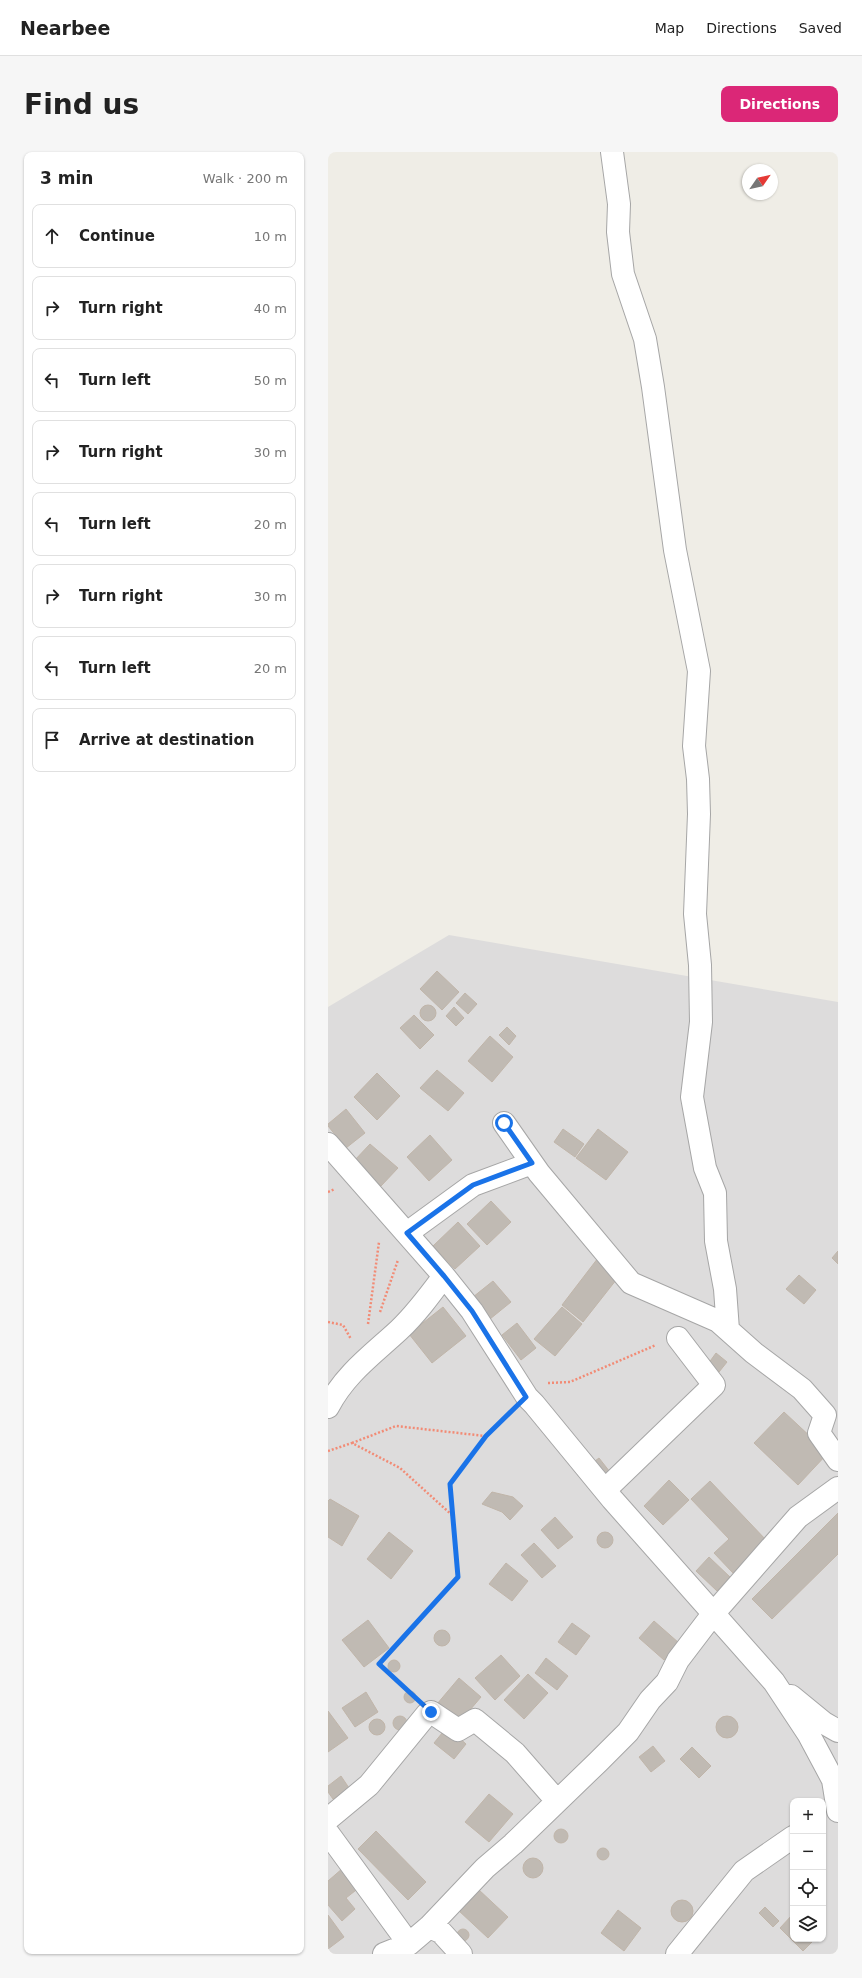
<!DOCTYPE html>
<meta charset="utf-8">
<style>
body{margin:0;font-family:"DejaVu Sans",sans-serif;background:#f6f6f6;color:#222}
.controls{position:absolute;right:12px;bottom:12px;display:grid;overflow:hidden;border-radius:8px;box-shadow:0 1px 3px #0004}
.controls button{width:36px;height:36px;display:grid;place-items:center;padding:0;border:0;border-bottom:1px solid #e0e0e0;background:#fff;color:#222;font:20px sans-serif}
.compass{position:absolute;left:414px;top:12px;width:36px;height:36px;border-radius:50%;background:#fff;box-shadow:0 1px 3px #0004;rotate:56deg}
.stop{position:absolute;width:12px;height:12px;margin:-9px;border:3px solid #1a73e8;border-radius:50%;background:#fff}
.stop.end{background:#1a73e8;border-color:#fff;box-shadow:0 1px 4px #0008}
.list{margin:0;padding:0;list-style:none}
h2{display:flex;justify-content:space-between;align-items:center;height:52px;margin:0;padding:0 16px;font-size:17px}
h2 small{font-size:13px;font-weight:400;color:#767676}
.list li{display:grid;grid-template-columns:26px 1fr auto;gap:12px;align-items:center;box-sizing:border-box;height:64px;margin:0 8px 8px;padding:0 8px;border:1px solid #e0e0e0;border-radius:8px}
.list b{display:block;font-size:15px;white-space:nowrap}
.list em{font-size:13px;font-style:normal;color:#767676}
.icon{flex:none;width:22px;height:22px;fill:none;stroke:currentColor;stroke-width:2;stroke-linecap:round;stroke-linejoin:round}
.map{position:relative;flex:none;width:510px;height:1802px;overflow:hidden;border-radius:8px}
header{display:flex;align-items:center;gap:24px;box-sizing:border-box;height:56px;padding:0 20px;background:#fff;border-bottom:1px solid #e0e0e0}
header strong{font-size:19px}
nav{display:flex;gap:22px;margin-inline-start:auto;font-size:14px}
.intro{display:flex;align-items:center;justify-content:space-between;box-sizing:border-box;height:96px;padding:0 24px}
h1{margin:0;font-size:28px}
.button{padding:10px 18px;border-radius:8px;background:#db2777;color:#fff;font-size:14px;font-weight:700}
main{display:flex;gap:24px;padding:0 24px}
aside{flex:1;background:#fff;border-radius:8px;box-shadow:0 1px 3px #0004}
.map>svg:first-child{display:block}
.residential{fill:#dddcdc;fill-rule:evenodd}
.building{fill:#c0bab3;stroke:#c0b5a9}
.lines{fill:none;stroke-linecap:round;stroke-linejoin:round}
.street-casing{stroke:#a6a6a6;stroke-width:24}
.path{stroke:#f28b75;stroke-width:2.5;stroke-dasharray:2 2;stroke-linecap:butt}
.street{stroke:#fff;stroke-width:22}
.route{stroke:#1a73e8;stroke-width:5}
</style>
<header>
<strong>Nearbee</strong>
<nav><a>Map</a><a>Directions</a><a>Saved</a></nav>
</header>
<div class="intro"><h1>Find us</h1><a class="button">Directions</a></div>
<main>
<aside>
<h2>3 min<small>Walk · 200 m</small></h2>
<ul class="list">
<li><svg class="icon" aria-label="ahead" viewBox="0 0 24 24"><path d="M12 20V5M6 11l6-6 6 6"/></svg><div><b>Continue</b></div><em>10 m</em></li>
<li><svg class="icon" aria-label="right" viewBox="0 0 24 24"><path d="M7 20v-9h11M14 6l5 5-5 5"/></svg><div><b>Turn right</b></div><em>40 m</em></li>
<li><svg class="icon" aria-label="left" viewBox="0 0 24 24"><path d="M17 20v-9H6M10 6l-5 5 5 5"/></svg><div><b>Turn left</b></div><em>50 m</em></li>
<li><svg class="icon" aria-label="right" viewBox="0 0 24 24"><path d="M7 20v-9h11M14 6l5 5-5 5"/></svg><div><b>Turn right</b></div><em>30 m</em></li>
<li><svg class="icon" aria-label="left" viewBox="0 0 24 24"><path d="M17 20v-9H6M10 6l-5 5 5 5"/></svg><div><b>Turn left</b></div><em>20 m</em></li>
<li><svg class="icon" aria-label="right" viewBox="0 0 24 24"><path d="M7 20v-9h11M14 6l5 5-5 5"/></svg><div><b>Turn right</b></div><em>30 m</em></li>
<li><svg class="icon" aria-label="left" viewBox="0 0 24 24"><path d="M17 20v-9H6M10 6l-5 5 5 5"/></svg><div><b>Turn left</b></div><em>20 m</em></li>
<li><svg class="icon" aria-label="arrive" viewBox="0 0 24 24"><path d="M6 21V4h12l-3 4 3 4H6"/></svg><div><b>Arrive at destination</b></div></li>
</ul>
</aside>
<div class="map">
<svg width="510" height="1802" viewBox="0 0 510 1802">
<rect width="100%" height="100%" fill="#efede6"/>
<path class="residential" d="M121 783 510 850V1802H0V855ZM465 1649H495V1787H465Z"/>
<path class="building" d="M109 819 131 840 114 858 92 837Z
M137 841 149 852 140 862 128 851Z
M92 861a8 8 0 1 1 16 0a8 8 0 1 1-16 0Z
M126 855 136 866 128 874 118 864Z
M86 863 106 883 92 897 72 876Z
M179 875 188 884 181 893 171 883Z
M162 884 185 905 164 930 140 909Z
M109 918 136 941 120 959 92 936Z
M49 921 72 944 49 968 26 945Z
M18 957 37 981 18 996 0 974V972Z
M235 977 256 992 247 1005 226 990Z
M270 977 300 1000 278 1028 248 1006Z
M102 983 124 1008 101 1029 79 1005Z
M42 992 70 1016 53 1034 26 1009Z
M163 1049 183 1070 159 1093 139 1072Z
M130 1070 152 1094 127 1117 105 1094Z
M510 1099V1112L504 1106Z
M270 1106 292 1123 255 1170 234 1153Z
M471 1123 488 1138 476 1152 458 1137Z
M165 1129 183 1150 162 1167 145 1145Z
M115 1155 138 1184 104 1211 81 1182Z
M234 1155 254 1172 227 1204 206 1187Z
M189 1171 208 1196 193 1208 174 1183Z
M388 1201 399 1210 391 1220 380 1212Z
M456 1260 500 1301 470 1333 426 1291Z
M271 1306 289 1329 259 1315Z
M341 1328 361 1348 335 1373 316 1354Z
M382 1329 439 1389 405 1421 386 1401 401 1387 363 1347Z
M164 1340 185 1345 195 1354 182 1368 174 1360 154 1352Z
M2 1347 31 1364 14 1394 0 1385V1349Z
M510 1361V1402L444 1467 424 1447Z
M227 1365 245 1385 230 1397 213 1378Z
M61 1380 85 1399 63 1427 39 1407Z
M269 1388a8 8 0 1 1 16 0a8 8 0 1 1-16 0Z
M206 1391 228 1414 214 1426 193 1403Z
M381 1405 402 1425 389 1439 368 1419Z
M178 1411 200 1429 184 1449 161 1432Z
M40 1468 61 1496 36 1515 14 1488Z
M326 1469 351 1491 336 1508 311 1486Z
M244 1471 262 1484 248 1503 230 1490Z
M106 1486a8 8 0 1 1 16 0a8 8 0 1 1-16 0Z
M173 1503 192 1524 167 1548 147 1526Z
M218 1506 240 1524 229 1538 207 1521Z
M60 1514a6 6 0 1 1 12 0a6 6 0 1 1-12 0Z
M200 1522 220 1541 196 1567 176 1548Z
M131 1526 153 1545 131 1571 109 1552Z
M76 1545a6 6 0 1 1 12 0a6 6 0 1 1-12 0Z
M38 1540 50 1560 27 1575 14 1556Z
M0 1559 20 1586 0 1600Z
M388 1575a11 11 0 1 1 22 0a11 11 0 1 1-22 0Z
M65 1571a7 7 0 1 1 14 0a7 7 0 1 1-14 0Z
M41 1575a8 8 0 1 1 16 0a8 8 0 1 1-16 0Z
M119 1575 138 1592 126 1607 106 1591Z
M325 1594 337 1609 323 1620 311 1605Z
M364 1595 383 1614 371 1626 352 1607Z
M13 1624 21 1636 5 1647 0 1640V1634Z
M161 1642 185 1662 161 1690 137 1670Z
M226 1684a7 7 0 1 1 14 0a7 7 0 1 1-14 0Z
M48 1679 98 1730 80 1748 30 1697Z
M269 1702a6 6 0 1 1 12 0a6 6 0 1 1-12 0Z
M195 1716a10 10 0 1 1 20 0a10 10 0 1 1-20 0Z
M15 1716 32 1735 18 1746 27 1757 14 1769 0 1753V1729Z
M150 1737 180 1765 160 1786 130 1758Z
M343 1759a11 11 0 1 1 22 0a11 11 0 1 1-22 0Z
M437 1755 451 1769 445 1775 431 1761Z
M290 1758 313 1776 296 1799 273 1781Z
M465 1762V1787H487L475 1799 452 1776Z
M0 1763 16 1785 0 1797Z
M129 1783a6 6 0 1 1 12 0a6 6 0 1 1-12 0Z"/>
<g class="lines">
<g class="street-casing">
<path id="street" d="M284 0 291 52 290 80 295 122 317 187 325 235 347 398 371 519 366 594 370 627 371 662 367 762 372 813 373 870 364 945 377 1016 387 1041 388 1089 397 1137 400 1178
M176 971 211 1021 303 1131 390 1169 426 1201 474 1237 497 1263 491 1281 510 1308
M0 992 116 1124 144 1159 199 1245 206 1252 284 1347 446 1530 481 1583 505 1628 510 1659
M79 1081 145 1033 204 1011
M0 1255C17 1222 44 1203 71 1178 88 1162 102 1143 116 1124
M277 1338 386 1233 350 1186
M463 1544 496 1571 510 1579
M0 1667 41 1633 99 1562 103 1560 130 1578 147 1568 187 1601 229 1649
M0 1681 81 1792
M101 1775 113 1780 133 1802
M56 1802 81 1792 101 1775 157 1716 185 1692 270 1610 300 1580 322 1548 339 1530 350 1508 385 1462 470 1365 510 1336
M349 1802 416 1719 465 1685"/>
</g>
<path class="path" d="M0 1040 7 1037
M52 1160 70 1108
M0 1170 15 1173 23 1187
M40 1172 51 1090
M220 1231 242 1230 328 1193
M24 1291 68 1274 157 1284
M0 1299 24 1291 72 1316 125 1364
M84 1542 51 1512 130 1425 122 1332 158 1284 181 1262"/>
<use href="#street" class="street"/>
</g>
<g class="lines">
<path class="route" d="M103 1560 51 1512 130 1425 122 1332 158 1284 198 1245 144 1159 116 1124 79 1081 145 1033 204 1011 176 971"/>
</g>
</svg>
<div class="controls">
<button>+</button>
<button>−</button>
<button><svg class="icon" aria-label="locate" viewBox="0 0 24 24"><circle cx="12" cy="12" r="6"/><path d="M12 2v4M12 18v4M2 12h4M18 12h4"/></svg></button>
<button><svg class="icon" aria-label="layers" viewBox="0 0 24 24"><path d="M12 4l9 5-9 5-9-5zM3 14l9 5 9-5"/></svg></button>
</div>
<svg class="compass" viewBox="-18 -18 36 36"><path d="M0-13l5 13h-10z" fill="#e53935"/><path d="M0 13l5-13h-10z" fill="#767676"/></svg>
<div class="stop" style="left:176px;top:971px"></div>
<div class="stop end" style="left:103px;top:1560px"></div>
</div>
</main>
